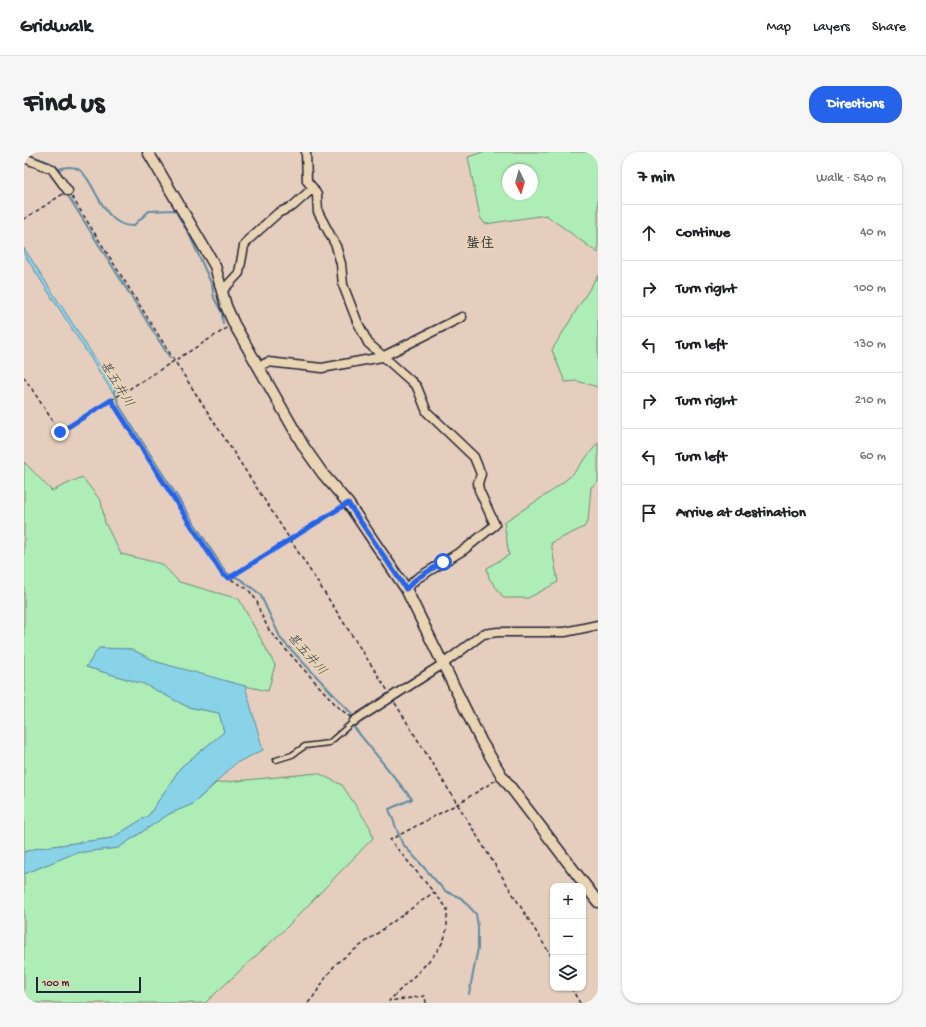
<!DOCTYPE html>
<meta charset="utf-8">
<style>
body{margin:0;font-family:"Gochi Hand","Klee One",sans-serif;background:#f6f6f6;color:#202124}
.controls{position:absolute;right:12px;bottom:12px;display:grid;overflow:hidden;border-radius:8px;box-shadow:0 1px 3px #0004}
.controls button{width:36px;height:36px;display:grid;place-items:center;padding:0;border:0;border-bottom:1px solid #e0e0e0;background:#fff;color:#202124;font:20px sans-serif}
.compass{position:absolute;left:478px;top:12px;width:36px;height:36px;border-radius:50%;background:#fff;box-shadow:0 1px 3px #0004;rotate:175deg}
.scale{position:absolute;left:12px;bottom:10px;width:105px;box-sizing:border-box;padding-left:4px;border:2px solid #22223b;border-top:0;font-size:11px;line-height:14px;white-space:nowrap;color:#22223b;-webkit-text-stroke:3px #e9d4b3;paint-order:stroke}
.stop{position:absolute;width:12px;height:12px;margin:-9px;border:3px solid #2563eb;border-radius:50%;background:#fff}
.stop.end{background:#2563eb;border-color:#fff;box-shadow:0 1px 4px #0008}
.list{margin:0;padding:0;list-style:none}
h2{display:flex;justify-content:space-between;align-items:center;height:52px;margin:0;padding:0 16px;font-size:17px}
h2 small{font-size:13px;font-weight:400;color:#757577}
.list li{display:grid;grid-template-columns:26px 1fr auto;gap:12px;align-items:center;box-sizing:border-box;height:56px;padding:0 16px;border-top:1px solid #e0e0e0}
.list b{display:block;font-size:15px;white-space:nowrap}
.list em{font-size:13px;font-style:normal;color:#757577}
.icon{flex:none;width:22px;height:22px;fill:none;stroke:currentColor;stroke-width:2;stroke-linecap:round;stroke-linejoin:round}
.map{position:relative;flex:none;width:574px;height:851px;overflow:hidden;border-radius:16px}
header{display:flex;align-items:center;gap:24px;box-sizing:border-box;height:56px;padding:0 20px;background:#fff;border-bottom:1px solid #e0e0e0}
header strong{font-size:19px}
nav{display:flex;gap:22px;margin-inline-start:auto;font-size:14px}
.intro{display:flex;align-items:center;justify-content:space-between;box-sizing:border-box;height:96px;padding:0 24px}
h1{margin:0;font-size:28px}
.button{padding:10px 18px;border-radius:16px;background:#2563eb;color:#fff;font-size:14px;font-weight:700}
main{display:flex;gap:24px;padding:0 24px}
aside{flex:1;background:#fff;border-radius:16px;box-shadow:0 1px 3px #0004}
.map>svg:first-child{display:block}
.green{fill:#aeeeb6;stroke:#688878;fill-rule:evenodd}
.water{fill:#89d3e9;stroke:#608ca3}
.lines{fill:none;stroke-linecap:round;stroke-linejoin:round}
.stream{stroke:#608ca3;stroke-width:2}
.service-casing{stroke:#22223b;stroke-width:7}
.minor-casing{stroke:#22223b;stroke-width:11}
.tertiary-casing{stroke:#22223b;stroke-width:13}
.path{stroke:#22223b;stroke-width:1.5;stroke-dasharray:4 3;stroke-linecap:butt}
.service{stroke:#e9d4b3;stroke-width:4}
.minor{stroke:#e9d4b3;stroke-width:8}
.tertiary{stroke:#e9d4b3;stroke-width:10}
.route{stroke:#2563eb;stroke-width:5}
.labels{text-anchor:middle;stroke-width:3.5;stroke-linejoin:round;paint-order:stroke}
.water-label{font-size:13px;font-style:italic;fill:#37455e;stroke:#e9d4b3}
.quarter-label{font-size:14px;font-weight:bold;fill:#22223b;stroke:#e9d4b3}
</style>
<header>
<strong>Gridwalk</strong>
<nav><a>Map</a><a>Layers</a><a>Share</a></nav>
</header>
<div class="intro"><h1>Find us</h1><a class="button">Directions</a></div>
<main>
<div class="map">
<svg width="574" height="851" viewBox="0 0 574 851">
<rect width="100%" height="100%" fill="#e5cebd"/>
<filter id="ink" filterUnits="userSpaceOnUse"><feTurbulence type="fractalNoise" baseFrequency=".025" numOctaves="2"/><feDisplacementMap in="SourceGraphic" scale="8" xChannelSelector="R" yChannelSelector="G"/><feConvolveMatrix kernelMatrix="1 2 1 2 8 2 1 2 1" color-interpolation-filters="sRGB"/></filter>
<g filter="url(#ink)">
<path class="green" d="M459 0H574V101L522 63 461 72 456 65 444 5ZM484 18H508V42H484Z
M574 123V235L553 229 541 230 528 198Z
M574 291V330L567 335 564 369 560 375 527 391 534 430 504 446H480L465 426 463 416 485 403 480 370 528 339 548 323Z
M0 310 28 339 58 325 77 349 81 371 97 402 138 412 155 430 215 447 251 513 244 539 198 529 133 510 107 497 75 496 62 515 120 532 164 555 195 561 200 580 157 615 125 663 88 686 14 696 0 700Z
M294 621 318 633 346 675 349 686 263 775 181 851H0V722L51 701 94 696 145 662 169 652 192 631Z"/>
<path class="water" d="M0 96 92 239 89 241 0 102Z
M75 496 107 497 133 510 221 534 239 598 212 611 169 652 145 662 94 696 51 701 0 722V700L14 696 88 686 125 663 157 615 200 580 195 561 164 555 120 532 62 515Z"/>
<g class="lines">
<path class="stream" d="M0 1 27 11 35 17C41 15 48 14 54 17 72 28 78 75 109 74L125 59 151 58 165 82 188 133 190 146 198 161 199 172
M43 42 146 206
M90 239 96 255 202 421 216 427 236 442 257 487 327 561 328 567
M329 571V574L388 647 365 657 378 691 421 739 437 746 452 762 454 774V796L445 842"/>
<g class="service-casing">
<path id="service" d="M252 608 268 603 281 594 305 591 330 569"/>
</g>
<g class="minor-casing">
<path id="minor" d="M282 0 283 29 289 36 293 43 294 60 312 94 317 112 319 133 333 169 344 191 387 229 393 235 403 260 450 305 457 322 454 331 455 338 471 373 441 397 392 427 382 437
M0 6 28 17 44 39
M199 138 215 121 220 94 224 88 254 61 269 54 289 36
M234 215 244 210 298 216 358 205 438 165
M330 569 419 512 459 482 474 480H541L574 473"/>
</g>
<g class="tertiary-casing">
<path id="tertiary" d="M124 0 191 114 202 154 210 172 280 295 299 322 324 351 382 437 457 589 478 624 574 750"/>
</g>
<path class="path" d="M48 45 150 208 364 539
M0 67 39 42
M0 225 36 280 203 176
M87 248 199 423 224 437 233 449 236 460 246 480 313 554 326 565
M205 426 317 355
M371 551 529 807
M547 836 556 851
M284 851C296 838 302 822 314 810L410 740
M402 851 401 844 365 849C379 834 413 805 420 787 424 777 423 766 423 756L366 688 435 651 472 628"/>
<use href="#service" class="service"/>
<use href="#minor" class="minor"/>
<use href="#tertiary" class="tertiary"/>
</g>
</g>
<g class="lines" filter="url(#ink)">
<path class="route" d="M36 280 87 248 199 423 205 426 324 351 382 437 392 427 419 410"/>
</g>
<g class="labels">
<g class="water-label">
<text transform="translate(94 231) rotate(58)" y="5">甚五井川</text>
<text transform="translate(284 501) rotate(48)" y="5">甚五井川</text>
</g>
<g class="quarter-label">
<text x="456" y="95">蜑住</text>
</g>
</g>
</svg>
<div class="controls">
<button>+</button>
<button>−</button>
<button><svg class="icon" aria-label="layers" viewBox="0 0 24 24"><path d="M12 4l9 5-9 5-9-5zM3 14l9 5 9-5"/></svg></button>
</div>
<svg class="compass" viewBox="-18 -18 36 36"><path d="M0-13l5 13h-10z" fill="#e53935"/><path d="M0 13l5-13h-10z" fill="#757577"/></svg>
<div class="scale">100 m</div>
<div class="stop" style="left:419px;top:410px"></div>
<div class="stop end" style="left:36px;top:280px"></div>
</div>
<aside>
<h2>7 min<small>Walk · 540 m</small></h2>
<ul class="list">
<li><svg class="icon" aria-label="ahead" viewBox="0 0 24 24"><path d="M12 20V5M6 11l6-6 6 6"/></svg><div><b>Continue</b></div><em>40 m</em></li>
<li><svg class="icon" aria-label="right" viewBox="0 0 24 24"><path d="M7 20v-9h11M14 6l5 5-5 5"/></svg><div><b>Turn right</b></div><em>100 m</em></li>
<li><svg class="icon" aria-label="left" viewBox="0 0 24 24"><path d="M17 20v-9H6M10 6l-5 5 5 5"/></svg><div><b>Turn left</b></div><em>130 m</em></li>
<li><svg class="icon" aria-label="right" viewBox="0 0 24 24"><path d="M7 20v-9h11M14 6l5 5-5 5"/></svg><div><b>Turn right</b></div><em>210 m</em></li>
<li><svg class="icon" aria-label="left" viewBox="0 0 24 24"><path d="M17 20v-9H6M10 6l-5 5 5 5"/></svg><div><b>Turn left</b></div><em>60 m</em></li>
<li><svg class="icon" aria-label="arrive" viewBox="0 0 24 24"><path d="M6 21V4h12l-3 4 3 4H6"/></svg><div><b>Arrive at destination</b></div></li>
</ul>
</aside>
</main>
